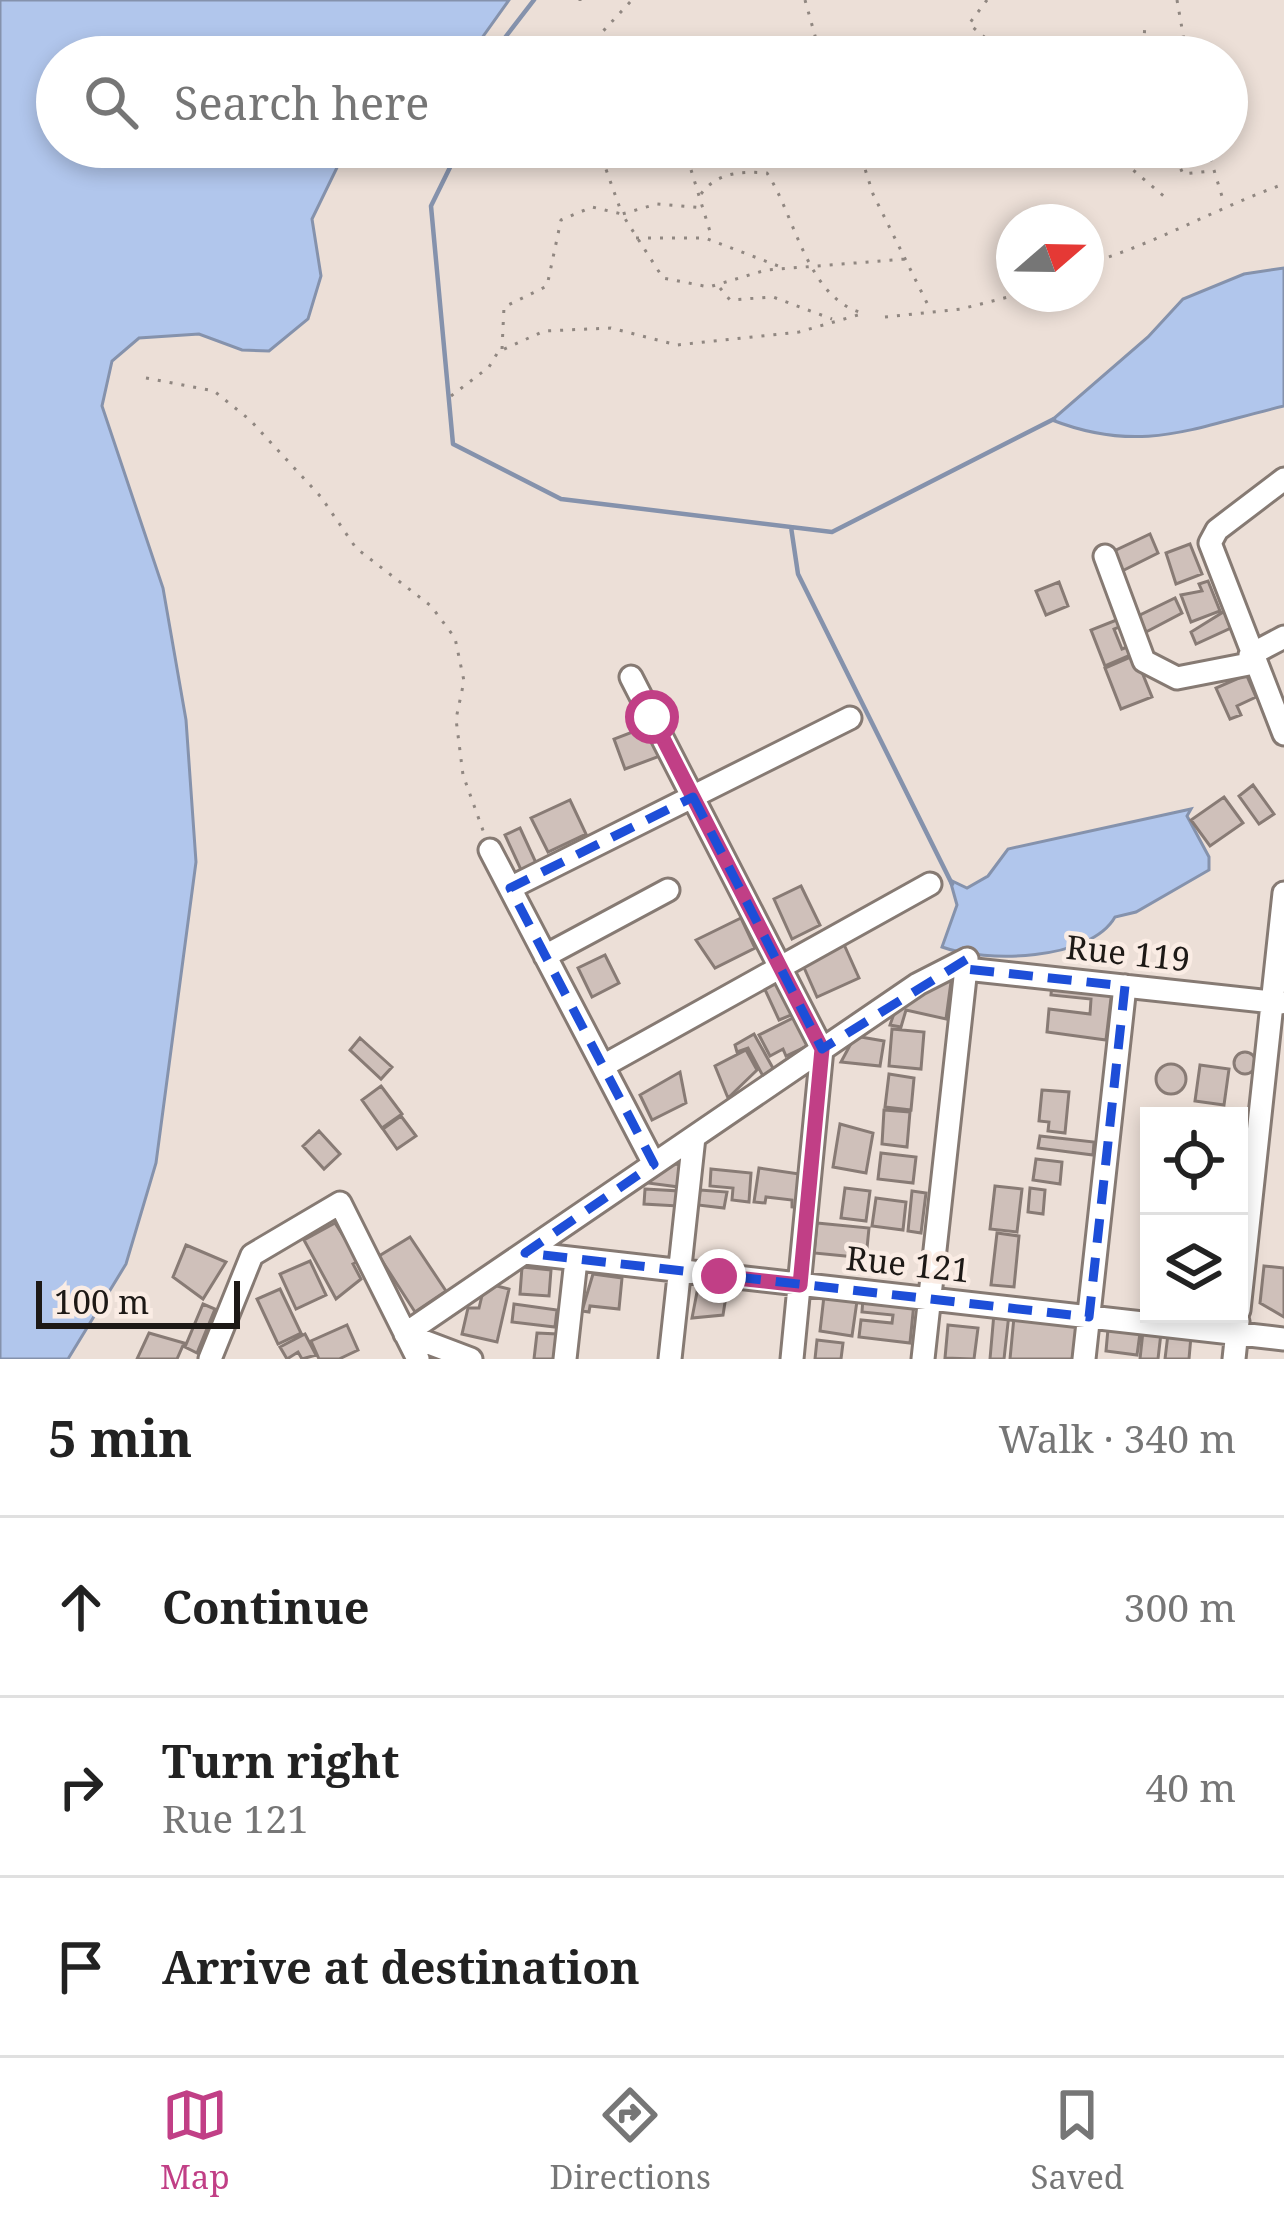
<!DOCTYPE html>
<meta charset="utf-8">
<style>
body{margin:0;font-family:"Noto Serif",serif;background:#f6f6f6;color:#222}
.controls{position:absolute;right:36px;bottom:36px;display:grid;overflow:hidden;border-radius:0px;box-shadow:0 6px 18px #0003}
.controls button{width:108px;height:108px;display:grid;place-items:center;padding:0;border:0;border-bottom:3px solid #e0e0e0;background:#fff;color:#222;font:60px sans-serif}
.compass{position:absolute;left:996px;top:204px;width:108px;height:108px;border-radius:50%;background:#fff;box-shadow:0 6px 18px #0003;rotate:70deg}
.scale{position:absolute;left:36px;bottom:30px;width:204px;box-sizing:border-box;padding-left:12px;border:6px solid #1d1916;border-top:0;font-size:33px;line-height:42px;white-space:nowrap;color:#1d1916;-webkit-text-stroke:9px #faece4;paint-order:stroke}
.stop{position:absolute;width:36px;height:36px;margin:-27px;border:9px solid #c13f86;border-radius:50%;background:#fff}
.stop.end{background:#c13f86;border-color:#fff;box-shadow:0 3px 12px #0008}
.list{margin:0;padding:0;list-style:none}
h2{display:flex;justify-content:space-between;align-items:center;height:156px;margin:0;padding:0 48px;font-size:51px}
h2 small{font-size:39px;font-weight:400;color:#767676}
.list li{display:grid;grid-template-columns:78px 1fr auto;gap:36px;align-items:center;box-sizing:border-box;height:180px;padding:0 48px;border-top:3px solid #e0e0e0}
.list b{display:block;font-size:45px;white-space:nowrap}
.list p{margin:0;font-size:39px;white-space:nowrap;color:#767676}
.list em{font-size:39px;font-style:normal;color:#767676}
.icon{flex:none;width:66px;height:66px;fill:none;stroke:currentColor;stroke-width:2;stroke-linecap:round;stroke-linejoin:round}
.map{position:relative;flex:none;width:1284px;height:1359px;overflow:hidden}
.search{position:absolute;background:#fff;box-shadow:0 6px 18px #0003;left:36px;right:36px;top:36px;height:132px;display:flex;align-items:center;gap:30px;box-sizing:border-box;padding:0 42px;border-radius:66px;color:#767676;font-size:45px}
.sheet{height:696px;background:#fff}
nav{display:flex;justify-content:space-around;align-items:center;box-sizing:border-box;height:168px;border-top:3px solid #e0e0e0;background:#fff;font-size:33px;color:#767676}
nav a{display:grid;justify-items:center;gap:6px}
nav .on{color:#c13f86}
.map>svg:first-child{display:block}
.water{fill:#b1c6ec;stroke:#8592ac;stroke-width:3}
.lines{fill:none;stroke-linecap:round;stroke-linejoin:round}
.stream{stroke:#8592ac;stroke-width:4.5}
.building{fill:#cfc0ba;stroke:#887b75;stroke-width:3}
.minor-casing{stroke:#867a73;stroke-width:27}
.path{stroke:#908781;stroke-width:3;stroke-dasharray:3 9;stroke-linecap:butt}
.minor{stroke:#fff;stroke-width:21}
.route{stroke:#c13f86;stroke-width:15}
.marked{fill:none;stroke:#1d4ed8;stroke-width:9;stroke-dasharray:24 15;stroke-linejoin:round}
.labels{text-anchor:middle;stroke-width:9;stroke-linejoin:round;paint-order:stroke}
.street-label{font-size:33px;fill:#1d1916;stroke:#faece4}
</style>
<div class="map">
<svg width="1284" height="1359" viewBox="0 0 1284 1359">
<rect width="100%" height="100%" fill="#ecdfd7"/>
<path class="water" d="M0 0H509L479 42 461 57H57V147H347L312 219 321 276 308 319 269 351 242 350 199 334 139 338 112 361 102 406 163 588 186 720 196 862 156 1163 126 1264 68 1359H0Z
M1284 268V406C1195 427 1142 455 1052 420L1148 337 1183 299 1244 274Z
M1191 809 1187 816 1209 857V870L1136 912 1115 917C1090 961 985 963 942 947L957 905 950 880 967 888 988 876 1008 849Z"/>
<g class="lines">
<path class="stream" d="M490 57 534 0
M460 147 431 206 453 444 561 499 832 532 1054 419
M791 527 798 574 952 884"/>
</g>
<path class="building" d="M1150 534 1158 553 1122 571 1112 552Z
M1190 544 1202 574 1176 584 1166 553Z
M1208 581 1220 611 1191 622 1181 595 1202 591 1199 584Z
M1059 582 1068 606 1046 615 1036 591Z
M1175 598 1182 613 1146 632 1138 616Z
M1225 611 1233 627 1196 644 1191 632Z
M1119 619 1122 626 1114 629 1122 649 1130 646 1133 654 1105 666 1091 630Z
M1135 655 1152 697 1121 709 1105 668Z
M1236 673 1251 674 1247 676 1256 697 1237 706 1241 715 1230 719 1216 688 1239 678Z
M656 723 668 753 625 769 614 739Z
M1253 785 1274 814 1259 824 1239 796Z
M1224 797 1243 823 1210 846 1191 820Z
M570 800 586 834 548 852 531 818Z
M520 828 537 865 522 872 505 835Z
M801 886 820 925 792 939 774 899Z
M741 918 755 948 715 968 696 940Z
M842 940 859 978 817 997 802 963Z
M605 955 619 983 592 997 578 968Z
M778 974 796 1013 779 1020 761 981Z
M934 979 951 982 946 1019 906 1010 901 1027 890 1025 897 1005Z
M1052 983 1104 989 1111 998 1106 1040 1047 1032 1049 1009 1090 1014 1091 999 1051 995Z
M795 1017 809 1045 786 1056 783 1049 770 1056 759 1035Z
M892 1029 924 1032 921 1069 889 1066Z
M754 1034 774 1070 763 1076 748 1048 737 1052 735 1045Z
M855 1036 884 1041 880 1066 841 1062Z
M360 1038 392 1067 381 1079 350 1050Z
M746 1050 757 1070 728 1098 715 1066Z
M1234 1063a11 11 0 1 1 22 0a11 11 0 1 1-22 0Z
M1156 1079a15 15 0 1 1 30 0a15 15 0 1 1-30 0Z
M1200 1065 1229 1069 1224 1105 1195 1101Z
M680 1072 686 1103 652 1120 640 1095Z
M889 1074 914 1078 911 1110 885 1107Z
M381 1086 402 1114 382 1128 362 1100Z
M1042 1090 1069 1092 1065 1133 1048 1131 1049 1122 1039 1121Z
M884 1110 910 1112 907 1147 882 1144Z
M401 1116 416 1136 397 1149 383 1129Z
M840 1124 873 1133 866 1173 833 1167Z
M319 1131 340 1154 324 1169 303 1146Z
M1040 1136 1094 1142 1093 1155 1038 1148Z
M881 1153 916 1157 913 1183 878 1179Z
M1036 1159 1062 1162 1060 1184 1033 1180Z
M667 1163 682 1165 679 1187 648 1183 649 1171 667 1168Z
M759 1168 806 1175 802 1208 792 1207V1200L766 1197 765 1203 754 1202Z
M711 1169 751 1173 749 1202 732 1200 733 1188 710 1186Z
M995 1186 1022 1189 1017 1232 990 1229Z
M845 1188 870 1191 866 1221 841 1218Z
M1030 1188 1045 1190 1043 1214 1028 1212Z
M645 1189 679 1191 678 1206 644 1204Z
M700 1190 727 1192 724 1208 698 1205Z
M912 1191 926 1193 921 1233 908 1231Z
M876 1198 906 1202 903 1230 872 1226Z
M335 1223 359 1261 353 1264 361 1279 336 1299 304 1240Z
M817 1223 869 1228 866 1258 814 1253Z
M997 1233 1019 1236 1014 1287 991 1285Z
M410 1237 446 1291 415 1312 379 1256Z
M186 1245 226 1262 203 1299 173 1277Z
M310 1261 326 1295 296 1309 280 1274Z
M1264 1266 1284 1268V1317L1260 1303Z
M522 1267 551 1270 549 1296 520 1294Z
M593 1274 622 1278 619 1309 590 1306 589 1312 582 1311Z
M485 1283 509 1289 497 1342 462 1334 468 1308H479Z
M698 1287 727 1290 723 1315 692 1318Z
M280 1289 301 1333 278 1344 257 1299Z
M824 1296 857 1301 852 1336 820 1331Z
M863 1298 914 1303 910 1343 859 1337 861 1320 892 1323 893 1315 862 1312Z
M203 1304 215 1309 197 1353 185 1347Z
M514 1304 557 1310 555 1327 512 1322Z
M994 1313 1009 1314 1004 1359H990Z
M1014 1317 1077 1324 1073 1359H1010Z
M347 1325 358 1350 339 1359H319L311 1341Z
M948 1325 978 1328 974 1359 945 1358Z
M1108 1329 1140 1333 1137 1355 1106 1351Z
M1143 1331 1161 1333 1158 1359H1140Z
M149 1333 184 1343 177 1359H137Z
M537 1333 557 1334 555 1359H534Z
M305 1334 316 1355 302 1359 298 1352 287 1359 280 1347Z
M1168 1334 1191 1336 1189 1359H1165Z
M817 1340 843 1343 841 1359H815Z"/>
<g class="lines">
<g class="minor-casing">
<path id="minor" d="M1284 479 1217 530 1210 543 1284 734
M1105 556 1144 661 1177 678 1254 663
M1250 655 1284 637
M631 677 822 1049 792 1359
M490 850 654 1164
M510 888 850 718
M545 956 668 890
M966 969 1281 1003
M603 1066 930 884
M525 1253 1284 1339
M1239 1310 1284 893
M405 1334 918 984 967 959
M405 1334 471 1359
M210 1359 252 1255 340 1203 418 1359
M565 1359 576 1260
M670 1359 694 1137
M923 1359 967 959
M1084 1359 1125 986
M1234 1359 1238 1321"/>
</g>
<path class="path" d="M805 0 821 57
M987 0 969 24 1008 57
M1177 0 1187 57
M580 1V0
M579 57 632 0
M1143 57 1145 23
M598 147 622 214 657 204 704 208
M684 147 712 238
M858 147 873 194 927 303
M1106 147 1166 198
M1171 147 1183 174 1211 171
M1207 147 1224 203
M701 194C717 172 742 171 767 173 795 215 807 299 863 313
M636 238H705L781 267
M1086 264C1156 244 1216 208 1284 184
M720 288 730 300 773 297 832 319
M885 317 961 309 1020 294
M502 349 504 307 547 286 561 220 592 207 622 214 663 278 709 287 766 270 906 259
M146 378 214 391 250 420 321 497 356 548 431 606 455 638 464 681 456 719 463 775 485 836
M451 396 489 367 498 352 544 331 611 328 677 345 799 332 865 313"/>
<use href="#minor" class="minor"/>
</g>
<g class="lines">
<path class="route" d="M652 717 822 1049 800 1285 719 1276"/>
</g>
<path class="marked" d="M693 797 822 1049 967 959 966 969 1125 986 1089 1317 525 1253 654 1164 510 888Z"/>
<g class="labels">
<g class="street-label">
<text transform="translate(1128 953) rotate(6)" y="12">Rue 119</text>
<text transform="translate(908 1264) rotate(6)" y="12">Rue 121</text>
</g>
</g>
</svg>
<div class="controls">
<button><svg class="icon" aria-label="locate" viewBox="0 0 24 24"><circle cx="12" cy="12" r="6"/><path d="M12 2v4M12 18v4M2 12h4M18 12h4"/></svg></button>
<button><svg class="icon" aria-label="layers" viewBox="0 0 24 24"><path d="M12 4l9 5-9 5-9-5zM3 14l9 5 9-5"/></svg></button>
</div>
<svg class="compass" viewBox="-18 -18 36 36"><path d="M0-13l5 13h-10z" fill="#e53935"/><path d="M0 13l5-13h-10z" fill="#767676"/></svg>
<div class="scale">100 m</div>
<div class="stop" style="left:652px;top:717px"></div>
<div class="stop end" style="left:719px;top:1276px"></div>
<div class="search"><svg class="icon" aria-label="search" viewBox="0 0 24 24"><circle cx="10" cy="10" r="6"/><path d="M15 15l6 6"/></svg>Search here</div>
</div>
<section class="sheet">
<h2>5 min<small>Walk · 340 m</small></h2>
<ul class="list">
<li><svg class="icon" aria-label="ahead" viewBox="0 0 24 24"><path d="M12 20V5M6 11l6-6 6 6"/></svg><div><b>Continue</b></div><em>300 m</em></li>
<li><svg class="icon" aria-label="right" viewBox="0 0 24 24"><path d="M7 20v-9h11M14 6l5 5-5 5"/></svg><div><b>Turn right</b><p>Rue 121</p></div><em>40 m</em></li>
<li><svg class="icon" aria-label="arrive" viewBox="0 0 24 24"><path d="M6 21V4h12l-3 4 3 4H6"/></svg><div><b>Arrive at destination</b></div></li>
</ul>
</section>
<nav>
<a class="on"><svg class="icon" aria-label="map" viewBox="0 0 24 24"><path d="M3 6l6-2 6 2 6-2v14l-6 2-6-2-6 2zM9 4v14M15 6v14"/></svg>Map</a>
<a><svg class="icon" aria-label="directions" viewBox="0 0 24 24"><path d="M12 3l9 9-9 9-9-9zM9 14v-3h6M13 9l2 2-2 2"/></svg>Directions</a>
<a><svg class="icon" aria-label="saved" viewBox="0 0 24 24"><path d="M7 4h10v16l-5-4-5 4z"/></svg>Saved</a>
</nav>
